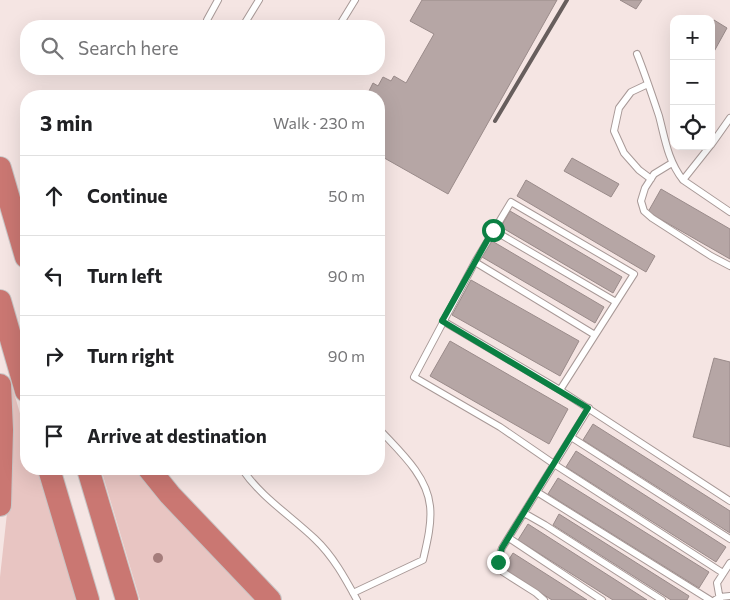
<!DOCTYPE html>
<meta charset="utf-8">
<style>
body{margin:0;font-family:Commissioner,sans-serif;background:#f2f2f2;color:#202124}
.controls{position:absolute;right:15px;top:15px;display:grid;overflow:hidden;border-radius:10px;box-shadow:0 5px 20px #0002}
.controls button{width:45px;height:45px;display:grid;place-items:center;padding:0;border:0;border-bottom:1px solid #e0e0e0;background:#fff;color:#202124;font:25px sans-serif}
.stop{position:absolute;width:15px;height:15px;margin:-11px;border:4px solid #0b8043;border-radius:50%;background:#fff}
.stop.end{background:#0b8043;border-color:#fff;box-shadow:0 1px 5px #0008}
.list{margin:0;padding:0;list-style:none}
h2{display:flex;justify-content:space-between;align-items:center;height:65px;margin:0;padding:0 20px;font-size:21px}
h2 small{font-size:16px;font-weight:400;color:#757577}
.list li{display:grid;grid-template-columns:32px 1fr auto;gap:15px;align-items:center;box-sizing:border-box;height:80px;padding:0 20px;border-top:1px solid #e0e0e0}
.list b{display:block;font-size:19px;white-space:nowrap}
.list em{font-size:16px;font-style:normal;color:#757577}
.icon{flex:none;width:28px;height:28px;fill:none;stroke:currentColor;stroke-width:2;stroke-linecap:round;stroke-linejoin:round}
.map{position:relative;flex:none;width:730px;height:600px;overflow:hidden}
.search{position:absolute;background:#fff;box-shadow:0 5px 20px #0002;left:20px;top:20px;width:365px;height:55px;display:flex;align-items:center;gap:12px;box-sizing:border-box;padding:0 18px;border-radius:20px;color:#757577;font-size:19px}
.panel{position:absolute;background:#fff;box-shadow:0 5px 20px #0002;left:20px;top:90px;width:365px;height:385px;border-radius:20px}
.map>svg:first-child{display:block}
.green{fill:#e8c5c2}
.building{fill:#b6a6a5;stroke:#9a8b8a}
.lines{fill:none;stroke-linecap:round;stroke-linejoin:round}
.lane-casing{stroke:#a89997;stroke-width:8}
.highway-casing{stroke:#c8c6c6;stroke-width:24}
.lane{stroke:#fff;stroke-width:6}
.highway{stroke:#ca7772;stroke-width:22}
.rail{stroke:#675e5d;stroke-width:4}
.tree{fill:#a47d7b}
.route{stroke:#0b8043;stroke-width:6}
</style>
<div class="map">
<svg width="730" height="600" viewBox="0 0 730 600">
<rect width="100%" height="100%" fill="#f5e5e3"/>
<path class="green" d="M10 379 26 434V469H38L77 600H0V577L8 504V381Z
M101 469H145L263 600H140Z"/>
<path class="building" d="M422 0H557L448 194 379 155V96H360L363 91 368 93 373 83 378 86 383 77 391 81 394 76 406 83 434 34 410 21Z
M620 0H642L636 9Z
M714 20 727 28 711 57V26Z
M572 158 619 184 611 197 564 171Z
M526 180 655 256 646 272 517 196Z
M661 189 730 229V259L648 212Z
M510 211 622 277 613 293 501 227Z
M492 241 604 307 595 323 482 257Z
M471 280 579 341 560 376 452 315Z
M450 341 568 409 549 444 430 376Z
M714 358 730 362V447L693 437Z
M593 424 730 511V533L583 440Z
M576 451 726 547 716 562 566 467Z
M558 478 709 572 699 588 548 494Z
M559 514 689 596 687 600H671L553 525Z
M528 524 647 600H613L518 540Z
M513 553 587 600H552L503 569Z"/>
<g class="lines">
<g class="lane-casing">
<path id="lane" d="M208 26 207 20 218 0
M243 26 259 0
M339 26 355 0
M637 54C645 74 652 95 659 116 665 139 668 161 683 180L730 212
M648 84 631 92 619 108 614 131 624 153 639 170 651 179
M711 145 730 118
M672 163 654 174 645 188 641 201 644 211 652 218 711 256 730 266
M683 180 710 146
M493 230 616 302
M475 262 595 335
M443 321 560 390 730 501
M560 390 634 274 511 202 475 262 414 377 500 427 554 464 723 573
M571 437 730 539
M242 469C261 497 291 516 315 539 333 556 345 578 357 600
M537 492 710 600
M524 513 545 525 662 600
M509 538 602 600
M353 593 423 560C427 543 432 523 430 506 427 475 398 450 379 429
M544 600 536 593 503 572 497 562 502 548 589 408
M715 600 720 597 730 596
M720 600 717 583 730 563"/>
</g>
<g class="highway-casing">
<path id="highway" d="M0 168 26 257
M0 301 26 391
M0 385 2 430 0 505
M49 469 88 600
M88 469 127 600
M149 469 170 495 270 600"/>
</g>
<use href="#lane" class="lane"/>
<use href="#highway" class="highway"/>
<path class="rail" d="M495 121 567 0"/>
</g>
<circle class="tree" cx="158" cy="558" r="5"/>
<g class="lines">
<path class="route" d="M493 230 442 321 588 408 502 548 498 562"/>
</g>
</svg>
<div class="controls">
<button>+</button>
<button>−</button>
<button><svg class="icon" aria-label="locate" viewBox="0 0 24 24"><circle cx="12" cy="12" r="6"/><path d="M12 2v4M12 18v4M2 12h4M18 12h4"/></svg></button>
</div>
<div class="stop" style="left:493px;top:230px"></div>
<div class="stop end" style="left:498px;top:562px"></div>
<div class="search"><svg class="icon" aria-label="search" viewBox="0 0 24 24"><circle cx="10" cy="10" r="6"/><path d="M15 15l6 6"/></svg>Search here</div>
<section class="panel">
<h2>3 min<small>Walk · 230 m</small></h2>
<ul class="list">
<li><svg class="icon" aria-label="ahead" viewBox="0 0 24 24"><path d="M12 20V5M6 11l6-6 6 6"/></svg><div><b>Continue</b></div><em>50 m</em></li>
<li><svg class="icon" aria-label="left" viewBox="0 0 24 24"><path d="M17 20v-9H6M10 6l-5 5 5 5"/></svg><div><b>Turn left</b></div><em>90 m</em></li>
<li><svg class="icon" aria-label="right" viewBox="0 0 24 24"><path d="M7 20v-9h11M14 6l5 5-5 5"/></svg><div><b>Turn right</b></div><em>90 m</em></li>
<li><svg class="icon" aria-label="arrive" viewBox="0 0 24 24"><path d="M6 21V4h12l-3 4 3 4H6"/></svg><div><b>Arrive at destination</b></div></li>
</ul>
</section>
</div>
